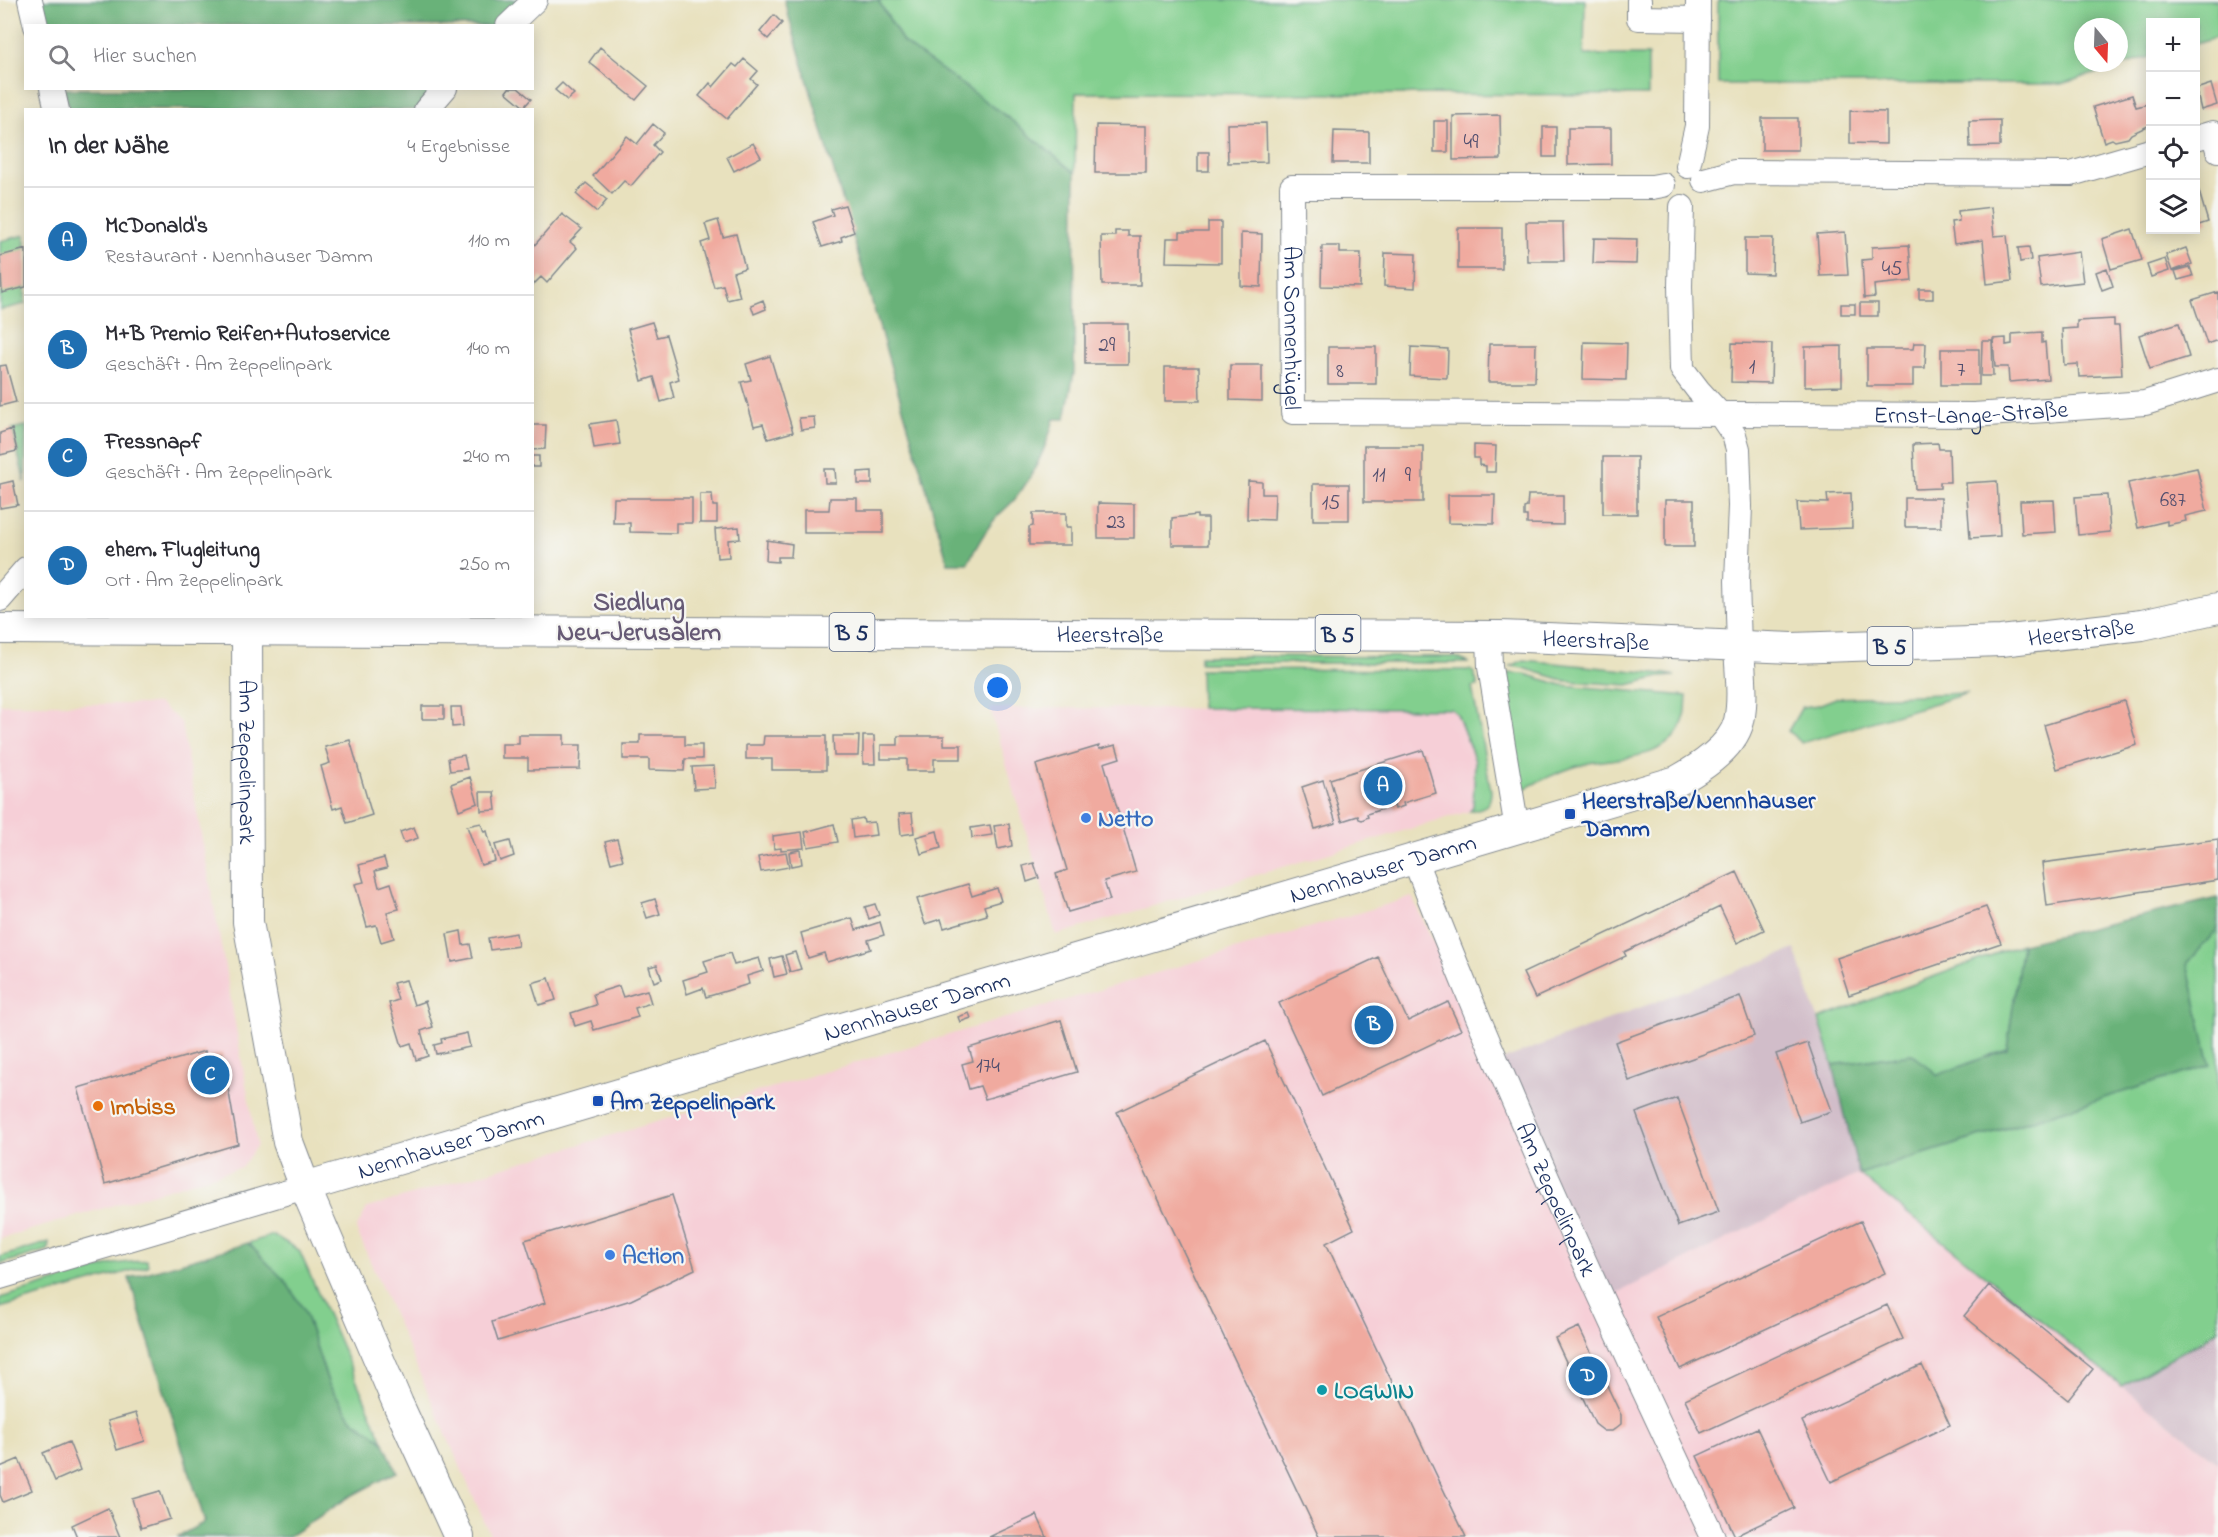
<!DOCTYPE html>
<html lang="de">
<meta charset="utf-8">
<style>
body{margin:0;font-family:"Indie Flower",sans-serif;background:#f2f2f3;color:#2b2b33}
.controls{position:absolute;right:18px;top:18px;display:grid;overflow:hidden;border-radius:0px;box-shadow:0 3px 15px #0003}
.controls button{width:54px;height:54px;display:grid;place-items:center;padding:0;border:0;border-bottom:2px solid #e1e1e2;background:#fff;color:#2b2b33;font:30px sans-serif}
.compass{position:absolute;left:2074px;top:18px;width:54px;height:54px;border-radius:50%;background:#fff;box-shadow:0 3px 15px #0003;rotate:161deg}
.you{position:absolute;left:998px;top:688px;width:21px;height:21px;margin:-15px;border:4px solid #fff;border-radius:50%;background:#1a73e8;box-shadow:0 0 0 9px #1a73e833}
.badge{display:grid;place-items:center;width:39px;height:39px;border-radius:50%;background:#1f6fb2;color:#fff;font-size:20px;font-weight:700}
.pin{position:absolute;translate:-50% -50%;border:3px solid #fff;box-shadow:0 2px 6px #0006}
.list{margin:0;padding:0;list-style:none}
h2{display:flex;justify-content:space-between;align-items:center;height:78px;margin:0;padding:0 24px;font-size:26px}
h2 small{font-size:20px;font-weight:400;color:#7c7c81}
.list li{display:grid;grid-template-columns:39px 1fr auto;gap:18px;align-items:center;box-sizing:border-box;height:108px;padding:0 24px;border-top:2px solid #e1e1e2}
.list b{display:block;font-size:22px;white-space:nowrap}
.list p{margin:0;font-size:20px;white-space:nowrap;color:#7c7c81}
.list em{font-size:20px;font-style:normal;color:#7c7c81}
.icon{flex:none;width:33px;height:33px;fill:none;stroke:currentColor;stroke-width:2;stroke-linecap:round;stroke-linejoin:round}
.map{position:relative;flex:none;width:2218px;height:1537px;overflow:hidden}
.search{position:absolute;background:#fff;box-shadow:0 3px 15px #0003;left:24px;top:24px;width:510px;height:66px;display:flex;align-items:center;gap:15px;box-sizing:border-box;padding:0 21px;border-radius:0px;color:#7c7c81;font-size:22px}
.panel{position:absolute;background:#fff;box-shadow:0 3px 15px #0003;left:24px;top:108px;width:510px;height:510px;border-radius:0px}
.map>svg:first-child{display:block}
.built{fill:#f6cfd7}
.industrial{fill:#d1bdc9}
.green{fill:#82cf8e;stroke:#4e7f76;stroke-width:1.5;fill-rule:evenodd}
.forest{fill:#69b279;stroke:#42706c;stroke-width:1.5}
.building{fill:#f0aa9f}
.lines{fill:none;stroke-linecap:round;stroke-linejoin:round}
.minor-casing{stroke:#82888e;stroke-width:26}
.major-casing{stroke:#82888e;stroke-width:32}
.minor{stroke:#fff;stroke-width:24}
.major{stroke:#fff;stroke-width:30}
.transit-dot{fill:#1a4fb4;stroke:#f6f6f2;stroke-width:2}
.shop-dot{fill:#3f7fe0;stroke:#f6f6f2;stroke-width:2}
.food-dot{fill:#e8710a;stroke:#f6f6f2;stroke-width:2}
.culture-dot{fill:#0f9aa8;stroke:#f6f6f2;stroke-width:2}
.labels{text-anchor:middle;stroke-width:4.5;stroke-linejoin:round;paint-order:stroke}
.number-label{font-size:21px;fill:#504e6e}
.shield{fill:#f6f6f2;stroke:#5d6b8a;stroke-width:1.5}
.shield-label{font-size:22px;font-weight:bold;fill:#1b2f5e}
.street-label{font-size:24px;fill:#1b2f5e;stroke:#f6f6f2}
.transit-label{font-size:24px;font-weight:bold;fill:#164399;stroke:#f6f6f2;text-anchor:start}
.shop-label{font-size:24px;font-weight:bold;fill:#366cbe;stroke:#f6f6f2;text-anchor:start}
.food-label{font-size:24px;font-weight:bold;fill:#c56008;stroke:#f6f6f2;text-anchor:start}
.culture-label{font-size:24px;font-weight:bold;fill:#0d838f;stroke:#f6f6f2;text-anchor:start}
.neighbourhood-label{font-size:26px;font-weight:bold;fill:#665a75;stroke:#f6f6f2}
</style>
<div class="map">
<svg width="2218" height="1537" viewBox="0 0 2218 1537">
<rect width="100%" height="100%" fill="#f6f6f2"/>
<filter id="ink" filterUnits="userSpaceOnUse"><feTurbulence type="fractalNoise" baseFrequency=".0167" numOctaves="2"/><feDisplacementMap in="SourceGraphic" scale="12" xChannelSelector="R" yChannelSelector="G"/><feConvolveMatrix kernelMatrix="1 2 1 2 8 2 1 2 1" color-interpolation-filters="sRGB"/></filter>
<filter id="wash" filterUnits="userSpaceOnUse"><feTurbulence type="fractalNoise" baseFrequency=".008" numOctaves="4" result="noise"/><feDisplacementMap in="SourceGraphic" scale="24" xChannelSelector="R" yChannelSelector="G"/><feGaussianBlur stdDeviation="1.35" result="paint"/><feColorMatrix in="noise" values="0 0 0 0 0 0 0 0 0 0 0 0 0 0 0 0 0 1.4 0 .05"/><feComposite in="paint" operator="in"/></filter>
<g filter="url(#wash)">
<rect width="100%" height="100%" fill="#e8e1be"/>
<path class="built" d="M0 704H159L181 722 257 1145 242 1167 0 1239Z
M990 708 1451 709 1457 714 1475 761 1473 806 1470 811 1056 935Z
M1412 897 1603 1299 1859 1174 2218 1463V1537H491L356 1229 367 1208Z"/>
<path class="industrial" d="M1795 949 1833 1065 1859 1174 1603 1300 1491 1064Z
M2218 1331V1463L2122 1386Z"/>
<path class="green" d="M878 0H1585L1584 55H1648V95L1076 93 1075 173 1010 119 903 42Z
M1718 0H2218V37L2196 44V22H2150V57L2061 84H1718ZM2083 27H2119V63H2083Z
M25 235V304L0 310V241Z
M25 426H26L25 482 12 429Z
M1200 656 1455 657 1469 663H1200Z
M1524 660 1665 674 1675 676 1660 677 1628 685 1566 681 1523 668 1511 666Z
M1200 669 1470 670 1474 673 1478 686 1472 687 1491 791C1491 807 1483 808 1470 811L1473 806 1475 761 1457 714 1451 709 1201 708Z
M1510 673 1525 674 1562 685 1687 696C1686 703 1687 712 1684 719 1671 760 1623 757 1589 763 1566 768 1545 778 1524 789L1522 788 1503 677Z
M1968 693 1802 743 1788 731 1802 707 1818 705 1836 698Z
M2218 928V1331L2122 1386 1859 1174 2210 1065 2187 964Z
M2022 944 2007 1049 1938 1075 1912 1054 1833 1065 1819 1019Z
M273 1235 299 1250 383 1441 352 1419 329 1385 304 1310 248 1243Z
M49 1242 48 1250 0 1264V1257Z
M147 1260 148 1266 0 1308V1298L114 1264Z"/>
<path class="forest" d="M42 0H525L496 26 48 25Z
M784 0H878L903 42 1010 119 1075 173 1074 373 1065 419H1054C1046 448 1034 475 1015 499 1009 506 1001 512 995 519 984 532 976 547 968 563H948Z
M64 89H434L416 110 69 109Z
M2218 898V928L2187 964 2210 1065 1859 1174 1833 1065 1912 1054 1938 1075 2007 1049 2022 944Z
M248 1243 286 1282 304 1310 329 1385 352 1419 383 1441 397 1472 349 1497 288 1537H177L205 1522 129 1278Z"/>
<g id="blocks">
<path class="building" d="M774 15 782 23 768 39 760 32Z
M600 47 648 86 636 100 589 62Z
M744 59 758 71 751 79 757 84 727 119 699 96 710 83 713 87 733 64 737 67Z
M562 83 574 94 567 100 555 90Z
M2211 84 2217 105 2201 110 2196 89Z
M509 88H518L531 99 524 107 506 92Z
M2132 95 2136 107 2148 104 2150 113V125L2131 134 2128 138 2115 141 2112 139 2104 142 2093 107Z
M1850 111 1886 112V144L1850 143Z
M1500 115 1501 159 1453 160V116Z
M1762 118H1798V150H1762Z
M2000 120V146L1970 147 1969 121Z
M1434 121H1448V152H1434Z
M1266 123 1267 162 1228 163 1227 124Z
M653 124 664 133 653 145 660 152 631 186 624 181 612 194 593 176 627 136 637 144Z
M1096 125 1146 126V173H1095Z
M1543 127H1556V157H1543Z
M1568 128H1611V164L1568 165Z
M1334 131 1369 132V163H1333Z
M753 143 761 157 734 171 727 157Z
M1198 152H1209V171H1198Z
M586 183 607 200 597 212 576 194Z
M2198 188 2208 222 2196 226V189Z
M845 205 854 232 841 237 842 241 822 247 813 222 833 215 831 209Z
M1991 207 1994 236 2007 235 2012 281 1987 284 1983 240 1954 244 1951 222 1959 221 1958 211Z
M562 214 582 229 570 242 577 248 547 283 541 277 532 286V248Z
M718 220 723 237 736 234 745 268 733 272 740 297 727 300 723 285 714 287 701 243 710 240 705 224Z
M1208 222H1221V263L1166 262 1167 238H1180V232H1208Z
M1526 222H1563L1564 261H1527Z
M1458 228H1502V269H1458Z
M2132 229 2142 260 2111 269 2102 239Z
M1115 231H1128V236H1140V285H1102L1101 236H1115Z
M1845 232 1848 275 1820 276 1817 234Z
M1241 233 1262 234 1261 287 1241 286Z
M1594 238 1637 239 1636 264 1593 263Z
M1745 238H1773L1772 274 1745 273Z
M1909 245 1912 281 1874 285 1875 297 1864 298 1862 260 1872 259V247Z
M1322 246H1340V253H1361L1360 287 1321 286Z
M2029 247 2031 260 2020 262 2018 248Z
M2186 248 2192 264 2172 271 2166 255Z
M26 249V287L2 293 0 256Z
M2079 252 2083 282 2041 287 2037 258Z
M1385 253 1416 254 1415 288 1384 286Z
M2165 259 2169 271 2151 277 2147 265Z
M2190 267 2193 276 2178 280 2175 271Z
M2107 268 2113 286 2102 290 2096 272Z
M1919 289H1933V299H1919Z
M2218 292V340L2207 344 2192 300Z
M763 300 766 309 754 314 751 305Z
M1860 303H1878V316H1860Z
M1841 304H1855V314H1841Z
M2114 319V326H2119L2122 375 2079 377 2078 364 2064 365 2062 329 2077 328V321Z
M652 322 657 337 666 335 679 379 670 382 674 398 661 402 654 377 642 381 628 329Z
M2179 323 2189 357 2150 369 2139 335Z
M1085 324H1128V364H1085Z
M2042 332V343L2045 342 2048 379 2009 382 2008 367H1995L1993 339 2006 338V345L2012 344V334Z
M1982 341H1992L1993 376H1981Z
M1584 342 1627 343 1626 380 1583 379Z
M1732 343 1772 344 1771 383 1731 382Z
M1914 343H1926L1925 368H1913V386H1867V349H1913Z
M1489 344H1536L1535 382H1488Z
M1842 346V386L1805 387V347Z
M1328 347H1376V384H1328Z
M1411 347 1448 349 1447 378 1410 376Z
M1941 349H1979V385H1941Z
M770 356 793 432 768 439 763 424 754 426 741 382 751 380 746 364Z
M6 365 16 402 0 406V366Z
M1230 365H1262V401L1230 400Z
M1165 367H1199L1200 401H1165Z
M814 417 815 428 801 430 799 418Z
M616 420 620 444 594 448 590 424Z
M532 425H546L545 449 532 450Z
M12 429 17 451 0 455V433Z
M1938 443 1939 449H1949L1950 482H1940V488L1915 489 1913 444Z
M1474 445 1496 446 1495 472H1486V466L1479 465V458H1474Z
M1364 446H1423V502H1364Z
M532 456H539V467H532Z
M1603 457H1637V514H1603Z
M2197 468 2207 511 2185 516 2186 521 2167 525V521L2138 528 2128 483Z
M824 469H835L836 483H825Z
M872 471V484H858V472Z
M13 481 18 505 0 508V484Z
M1248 481 1262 482V494H1275L1274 520 1247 519Z
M1997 481 2000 536 1970 538 1966 483Z
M1313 484H1349V520H1313Z
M1851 493 1852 528 1799 530 1797 502 1828 503 1827 494Z
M700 494H712L713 506H717V523H700Z
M1448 495H1495L1494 524 1448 523Z
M1528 495H1563V525L1527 524V516H1524V508L1527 507Z
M2107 495 2110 532 2078 535 2075 497Z
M614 498H692V523H676V533L630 532V523H613Z
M830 498H857V510H883V533H804V510H829Z
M1905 498H1941V527H1905Z
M1665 500H1694V547H1665Z
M2054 500 2056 532 2022 534 2020 501Z
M1098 503 1134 504V538H1098Z
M1033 513H1066V527H1071V545H1029V527L1033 526Z
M1197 515V518H1208V545H1172V518Z
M739 527 740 539 728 540 729 557 717 558 715 529Z
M767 540 792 544 791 557H778V562L766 561Z
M2124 701 2137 745 2057 769 2044 725Z
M422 706H444V719H422Z
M451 707H461L463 726 452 727Z
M519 735H564V745H581L580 769 528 770V758H502V744H519Z
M640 735H685V745H702V759H685L684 771 649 770V759H623V744H640Z
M764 736H826V770H772V759H746V745H763Z
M833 736H859L858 756H834Z
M863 736H874L875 764H863Z
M898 736H944V745H961V759H934V771H907V759H881V745H898Z
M350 740 372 815 347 823 342 806 333 809 321 766 330 763 325 747Z
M1116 745 1120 758 1104 763 1136 872 1104 881 1110 900 1068 912 1056 874 1067 870 1036 765 1099 746 1100 749Z
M1423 750 1436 793 1403 803 1404 806 1395 809 1394 805 1367 814 1368 817 1362 820 1359 819 1358 816 1342 821 1330 779Z
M464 755 467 769 450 771 448 758Z
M714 766 715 788 694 789 692 767Z
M470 777 478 803 459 810 451 784Z
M1323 780 1336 823 1315 829 1302 787Z
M480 792H494L496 810 481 811Z
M912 813 914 833 901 835 899 814Z
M863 818 864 823 874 822 876 835 853 838 851 820Z
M481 823 484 832 487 831 495 861 481 865 467 826Z
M834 824 838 842 808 847 805 832Z
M1009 824 1012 846 998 849 994 826Z
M990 825 992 835 972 838 971 828Z
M414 827 418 838 404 843 400 832Z
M937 831 941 848 921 854 916 837Z
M802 832 804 848 781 850V848L774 849 773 836Z
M617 839 623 860 611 863 605 842Z
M2218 839V880L2047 906 2042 863Z
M510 841 514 856 500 861 495 845Z
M800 850 802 864 791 866 789 852Z
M786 852 789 867 761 872 758 857Z
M384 858 387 868 375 871 379 887 391 883 399 909 387 912 394 938 381 942 376 925 367 927 355 884 364 882 359 865Z
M1034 863 1039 878 1027 882 1023 866Z
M1737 872 1764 930 1737 943 1720 907 1624 952 1626 956 1535 998 1523 973Z
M968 884 972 896 997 888 1001 901 984 906 987 915 944 928 941 919 925 924 917 899Z
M655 899 660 914 647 918 642 903Z
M875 904 879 915 869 919 865 907Z
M1986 907 2001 943 1849 995 1837 958Z
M852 918 856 930 880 922 884 935 868 940 871 949 827 962 824 953 808 958 801 933Z
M461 931 463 945 470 944 473 958 452 962 447 934Z
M516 933 518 946 490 950 488 938Z
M795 952 801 969 790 972 785 955Z
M730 953 734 965 759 958 763 971 747 976 749 984 706 997 703 988 687 994 683 980 708 972 704 961Z
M782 956 787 974 774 977 770 959Z
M1378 957 1408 1021 1448 1002 1461 1030 1322 1096 1279 1003Z
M657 965 662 979 654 982 649 967Z
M549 978 556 1000 539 1005 532 983Z
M406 980 414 1005 425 1001 433 1027 421 1031 428 1056 416 1060 411 1043 402 1046 389 1003 398 1000 393 983Z
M619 986 623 997 647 990 651 1003 635 1008 638 1017 594 1030 591 1021 575 1026 571 1013 596 1005 593 994Z
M1740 996 1754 1036 1629 1081 1615 1042Z
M969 1013 971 1018 960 1022 958 1017Z
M1061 1020 1077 1072 985 1099 980 1086 969 1089 962 1064 973 1061 969 1048Z
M467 1033 470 1047 436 1054 434 1045 442 1043 441 1039Z
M1265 1041 1354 1229 1326 1243 1466 1537H1319L1117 1112Z
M1808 1043 1832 1111 1800 1122 1776 1054Z
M205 1051 206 1058 222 1053 238 1144 105 1184 78 1088Z
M1677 1098 1719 1212 1678 1226 1636 1113Z
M672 1195 695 1269 631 1300 498 1341 492 1322 545 1303 525 1240Z
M1861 1221 1885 1273 1680 1369 1656 1317Z
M1989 1285 2093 1369 2068 1400 1964 1316Z
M1887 1305 1903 1339 1701 1433 1685 1399Z
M1579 1327 1621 1415V1424L1612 1431H1604L1595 1424 1555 1338Z
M1922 1365 1950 1425 1831 1482 1802 1421Z
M136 1413 145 1441 117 1450 108 1421Z
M1757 1428 1794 1508 1735 1536 1697 1456Z
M69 1442 80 1470 55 1481 43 1453Z
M19 1459 32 1490 3 1502 0 1495V1467Z
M160 1491 170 1519 141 1528 132 1499Z
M108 1508 120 1537H77L72 1525Z
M1037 1515 1047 1537H989Z"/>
</g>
</g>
<g filter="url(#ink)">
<use href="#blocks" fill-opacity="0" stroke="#82888e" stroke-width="1.5"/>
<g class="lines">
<g class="minor-casing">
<g id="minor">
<path d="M30 0 36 26"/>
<path d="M1639 0V18L1698 19"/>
<path d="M508 26 535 0"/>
<path d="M52 88 57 110"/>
<path d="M426 110 445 88"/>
<path d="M2196 138 2213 133 2218 150"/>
<path d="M1688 166 1697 126 1698 0"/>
<path d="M1704 180 1734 172 2071 174 2150 151"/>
<path id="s1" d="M1663 185 1652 187H1292L1293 412 1974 415 2145 403 2218 380"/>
<path d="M1682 207 1680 286 1682 369 1698 390 1719 413 1734 435 1738 449 1740 506 1737 581 1739 647"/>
<path d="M0 599 26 569"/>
<path d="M1489 636 1490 667 1517 829"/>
<path id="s2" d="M1414 858C1503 1089 1607 1314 1713 1537"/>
<path d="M0 1277 305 1187"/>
</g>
</g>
<g class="major-casing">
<g id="major">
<path id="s3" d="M0 629 1500 636 1792 648 2001 641 2142 625 2218 608"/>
<path id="s4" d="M247 630 248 922 288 1142 305 1187 398 1404 459 1537"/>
<path id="s5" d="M305 1187 1677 781C1699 769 1733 747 1739 721 1744 698 1740 670 1739 647"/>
</g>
</g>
<use href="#minor" class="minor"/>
<use href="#major" class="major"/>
</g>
</g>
<g class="transit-dot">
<rect x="1564" y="808" width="12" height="12" rx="3"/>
<rect x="592" y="1095" width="12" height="12" rx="3"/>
</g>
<g class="shop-dot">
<circle cx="1086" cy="818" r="6"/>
<circle cx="610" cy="1255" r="6"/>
</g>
<circle class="food-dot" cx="98" cy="1106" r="6"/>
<circle class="culture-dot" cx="1322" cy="1390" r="6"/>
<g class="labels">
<g class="number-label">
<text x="1471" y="148">49</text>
<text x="1892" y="275">45</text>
<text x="1107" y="351">29</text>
<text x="1752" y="373">1</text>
<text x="1961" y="376">7</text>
<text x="1340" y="377">8</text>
<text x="1379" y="481">11</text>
<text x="1408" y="481">9</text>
<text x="2173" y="506">687</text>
<text x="1331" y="509">15</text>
<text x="1116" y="528">23</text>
<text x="988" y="1072">174</text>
</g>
<g class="shield">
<rect x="829.5" y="613" width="45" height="38" rx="4.5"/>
<rect x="1315.5" y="615" width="45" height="38" rx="4.5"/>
<rect x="1867.5" y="627" width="45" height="38" rx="4.5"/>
</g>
<g class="shield-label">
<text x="852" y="640">B 5</text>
<text x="1338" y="642">B 5</text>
<text x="1890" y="654">B 5</text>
</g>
<g class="street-label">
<text dy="8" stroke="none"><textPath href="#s1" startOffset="512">Am Sonnenhügel</textPath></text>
<text dy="8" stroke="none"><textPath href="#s1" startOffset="1274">Ernst-Lange-Straße</textPath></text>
<text dy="8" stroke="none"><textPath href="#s3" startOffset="2082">Heerstraße</textPath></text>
<text dy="8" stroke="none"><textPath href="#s3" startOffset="1110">Heerstraße</textPath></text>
<text dy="8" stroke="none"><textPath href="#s3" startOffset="1596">Heerstraße</textPath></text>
<text dy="8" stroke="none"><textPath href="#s4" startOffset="132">Am Zeppelinpark</textPath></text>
<text dy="8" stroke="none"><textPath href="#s5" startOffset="1124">Nennhauser Damm</textPath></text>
<text dy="8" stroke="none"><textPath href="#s5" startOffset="638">Nennhauser Damm</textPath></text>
<text dy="8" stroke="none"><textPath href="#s5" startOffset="152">Nennhauser Damm</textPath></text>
<text dy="8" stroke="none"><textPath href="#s2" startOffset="370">Am Zeppelinpark</textPath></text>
</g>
<g class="transit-label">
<text x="1582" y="808">Heerstraße/Nennhauser<tspan x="1582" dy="28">Damm</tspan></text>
<text x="610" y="1109">Am Zeppelinpark</text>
</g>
<g class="shop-label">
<text x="1098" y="826">Netto</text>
<text x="622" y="1263">Action</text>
</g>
<g class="food-label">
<text x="110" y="1114">Imbiss</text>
</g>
<g class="culture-label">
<text x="1334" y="1398">LOGWIN</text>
</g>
<g class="neighbourhood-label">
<text x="639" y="610">Siedlung<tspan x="639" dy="30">Neu-Jerusalem</tspan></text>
</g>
</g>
</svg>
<div class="controls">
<button>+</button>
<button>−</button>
<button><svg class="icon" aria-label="locate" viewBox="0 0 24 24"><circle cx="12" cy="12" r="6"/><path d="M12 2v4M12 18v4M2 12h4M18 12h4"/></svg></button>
<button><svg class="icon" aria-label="layers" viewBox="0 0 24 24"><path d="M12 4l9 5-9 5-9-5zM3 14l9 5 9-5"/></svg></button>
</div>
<svg class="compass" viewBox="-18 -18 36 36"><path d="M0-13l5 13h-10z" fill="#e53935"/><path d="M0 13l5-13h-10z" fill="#7c7c81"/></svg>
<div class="you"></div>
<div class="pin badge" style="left:1383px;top:786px">A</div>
<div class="pin badge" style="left:1374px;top:1025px">B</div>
<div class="pin badge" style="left:210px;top:1075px">C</div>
<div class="pin badge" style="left:1588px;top:1376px">D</div>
<div class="search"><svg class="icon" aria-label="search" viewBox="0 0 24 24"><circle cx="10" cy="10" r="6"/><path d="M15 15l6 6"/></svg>Hier suchen</div>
<section class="panel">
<h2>In der Nähe<small>4 Ergebnisse</small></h2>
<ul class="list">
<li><span class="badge">A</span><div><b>McDonald's</b><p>Restaurant · Nennhauser Damm</p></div><em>110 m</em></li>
<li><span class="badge">B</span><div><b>M+B Premio Reifen+Autoservice</b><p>Geschäft · Am Zeppelinpark</p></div><em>140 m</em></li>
<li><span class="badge">C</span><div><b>Fressnapf</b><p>Geschäft · Am Zeppelinpark</p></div><em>240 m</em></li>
<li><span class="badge">D</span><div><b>ehem. Flugleitung</b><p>Ort · Am Zeppelinpark</p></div><em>250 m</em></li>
</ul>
</section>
</div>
